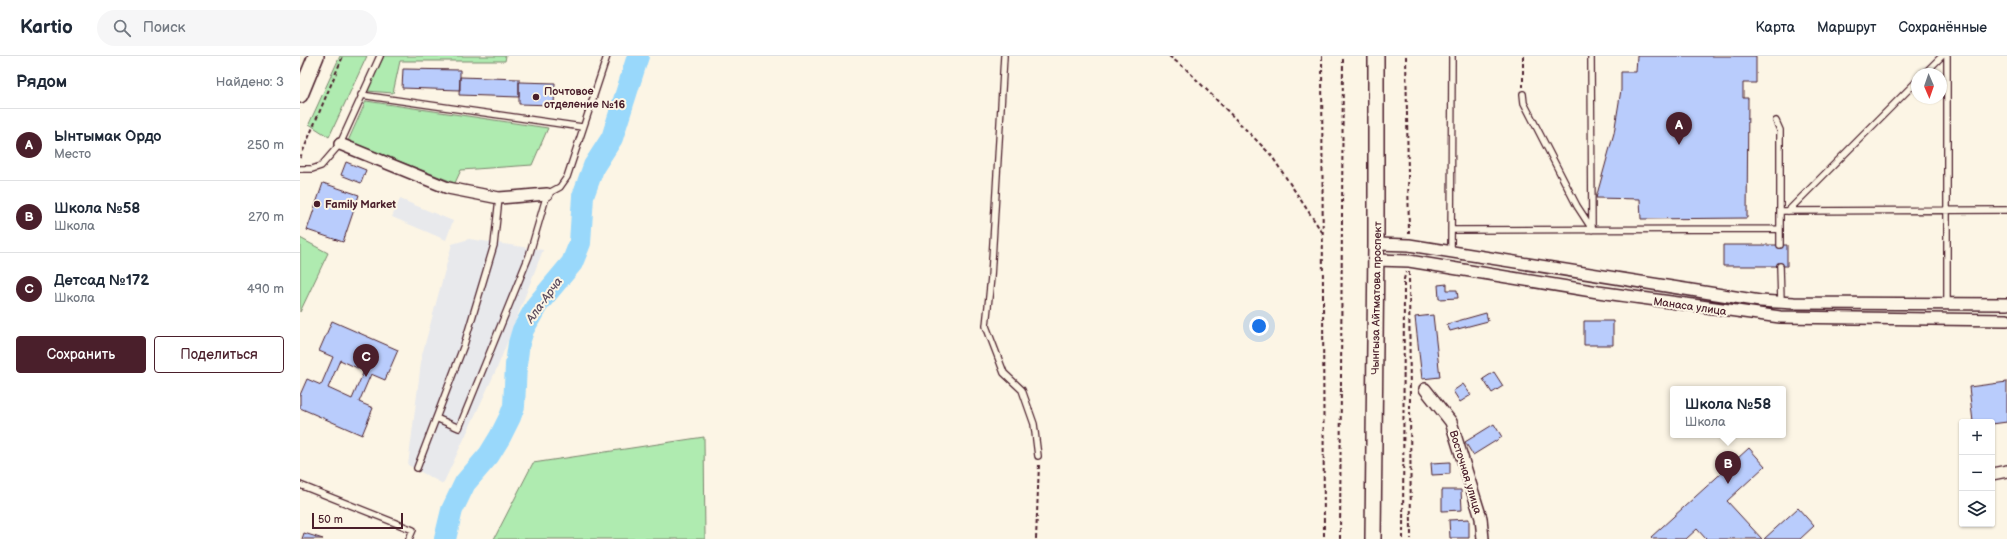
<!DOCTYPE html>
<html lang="ru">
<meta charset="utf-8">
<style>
body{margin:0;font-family:"Balsamiq Sans",sans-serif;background:#f6f6f7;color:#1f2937}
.controls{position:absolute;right:12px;bottom:12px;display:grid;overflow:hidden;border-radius:4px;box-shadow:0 1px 3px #0004}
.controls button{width:36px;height:36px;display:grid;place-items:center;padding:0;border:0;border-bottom:1px solid #e0e1e3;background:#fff;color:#1f2937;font:20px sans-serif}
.compass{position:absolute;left:1611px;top:12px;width:36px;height:36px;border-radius:50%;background:#fff;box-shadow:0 1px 3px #0004;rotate:178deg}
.scale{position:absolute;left:12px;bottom:10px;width:91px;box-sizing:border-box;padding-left:4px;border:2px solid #4a1f2b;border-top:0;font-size:11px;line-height:14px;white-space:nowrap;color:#4a1f2b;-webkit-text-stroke:3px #fcf5e5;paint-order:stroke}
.you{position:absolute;left:959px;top:270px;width:14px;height:14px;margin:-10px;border:3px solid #fff;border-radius:50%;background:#1a73e8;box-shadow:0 0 0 6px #1a73e833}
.badge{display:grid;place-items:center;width:26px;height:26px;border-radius:50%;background:#4a1f2b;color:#fff;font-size:13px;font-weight:700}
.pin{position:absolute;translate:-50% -33px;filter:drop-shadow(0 1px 2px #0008)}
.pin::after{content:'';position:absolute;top:21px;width:14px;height:12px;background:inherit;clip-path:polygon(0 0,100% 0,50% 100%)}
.popup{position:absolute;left:1370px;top:330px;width:116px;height:52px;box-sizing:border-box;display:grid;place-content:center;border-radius:4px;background:#fff;filter:drop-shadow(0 1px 3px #0005);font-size:13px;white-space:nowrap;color:#747a83}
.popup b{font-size:15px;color:#1f2937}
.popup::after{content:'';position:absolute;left:50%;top:100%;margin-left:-8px;border:8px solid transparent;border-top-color:#fff}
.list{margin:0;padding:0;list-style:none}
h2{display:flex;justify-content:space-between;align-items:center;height:52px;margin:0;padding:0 16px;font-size:17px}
h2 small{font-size:13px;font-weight:400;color:#747a83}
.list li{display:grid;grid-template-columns:26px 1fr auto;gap:12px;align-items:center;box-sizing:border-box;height:72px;padding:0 16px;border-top:1px solid #e0e1e3}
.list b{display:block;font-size:15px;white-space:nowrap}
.list p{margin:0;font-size:13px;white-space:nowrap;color:#747a83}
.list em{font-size:13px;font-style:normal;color:#747a83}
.actions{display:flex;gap:8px;padding:12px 16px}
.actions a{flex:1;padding:9px 0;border:1px solid #4a1f2b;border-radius:4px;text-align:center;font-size:14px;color:#4a1f2b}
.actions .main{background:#4a1f2b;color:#fff}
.icon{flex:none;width:22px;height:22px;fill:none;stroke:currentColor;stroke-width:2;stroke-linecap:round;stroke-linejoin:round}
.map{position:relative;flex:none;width:1707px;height:483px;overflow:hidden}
header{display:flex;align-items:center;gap:24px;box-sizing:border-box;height:56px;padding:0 20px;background:#fff;border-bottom:1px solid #e0e1e3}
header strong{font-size:19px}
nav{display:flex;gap:22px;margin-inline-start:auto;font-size:14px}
.search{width:280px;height:36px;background:#f6f6f7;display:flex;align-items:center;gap:10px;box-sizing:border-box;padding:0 14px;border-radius:22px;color:#747a83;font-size:15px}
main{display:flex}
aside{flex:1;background:#fff}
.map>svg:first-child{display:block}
.built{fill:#e8e9ec}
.green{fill:#afebb0;stroke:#7c856e}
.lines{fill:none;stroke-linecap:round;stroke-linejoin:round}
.river{stroke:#99d8fb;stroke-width:22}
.building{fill:#b9ccfc;stroke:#4a1f2b;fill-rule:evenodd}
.service-casing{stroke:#4a1f2b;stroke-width:8}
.minor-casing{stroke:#4a1f2b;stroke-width:14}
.secondary-casing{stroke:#4a1f2b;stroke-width:18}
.path{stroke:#4a1f2b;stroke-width:2;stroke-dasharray:4 3;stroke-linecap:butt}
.service{stroke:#fcf5e5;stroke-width:5.5}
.minor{stroke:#fcf5e5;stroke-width:11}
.secondary{stroke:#fcf5e5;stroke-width:15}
.poi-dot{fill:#4a1f2b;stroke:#fcf5e5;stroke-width:1.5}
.labels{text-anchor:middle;stroke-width:4;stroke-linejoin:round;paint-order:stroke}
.poi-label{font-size:11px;font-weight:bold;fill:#4a1f2b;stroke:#fcf5e5;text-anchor:start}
.street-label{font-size:11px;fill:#4a1f2b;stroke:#fcf5e5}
.water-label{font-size:12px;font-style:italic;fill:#5e4d5f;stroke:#fcf5e5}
</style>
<header>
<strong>Kartio</strong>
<div class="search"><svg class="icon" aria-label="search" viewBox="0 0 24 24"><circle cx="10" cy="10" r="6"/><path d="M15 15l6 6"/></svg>Поиск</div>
<nav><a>Карта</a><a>Маршрут</a><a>Сохранённые</a></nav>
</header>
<main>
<aside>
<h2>Рядом<small>Найдено: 3</small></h2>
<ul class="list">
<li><span class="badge">A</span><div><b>Ынтымак Ордо</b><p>Место</p></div><em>250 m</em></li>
<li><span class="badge">B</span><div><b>Школа №58</b><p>Школа</p></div><em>270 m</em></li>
<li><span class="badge">C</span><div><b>Детсад №172</b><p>Школа</p></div><em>490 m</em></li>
</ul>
<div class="actions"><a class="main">Сохранить</a><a>Поделиться</a></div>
</aside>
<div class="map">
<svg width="1707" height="483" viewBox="0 0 1707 483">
<rect width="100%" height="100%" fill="#fcf5e5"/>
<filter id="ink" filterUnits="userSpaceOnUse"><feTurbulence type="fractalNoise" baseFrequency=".025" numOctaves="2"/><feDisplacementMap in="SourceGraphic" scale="8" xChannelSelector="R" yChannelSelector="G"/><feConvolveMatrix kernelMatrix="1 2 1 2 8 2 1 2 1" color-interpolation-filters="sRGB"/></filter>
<g filter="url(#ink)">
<path class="built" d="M100 143 153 165 146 184 92 161Z
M169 183 243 194 198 310 143 428 108 409 122 299 152 188Z"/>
<path class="green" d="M40 0H67L29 81 9 68Z
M84 0H206L205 5H100L93 37 67 35Z
M66 45 248 72 232 109 161 114 155 127 48 85Z
M0 182 28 197 0 256Z
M404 381 405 483H194L233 407Z"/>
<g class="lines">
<path class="river" d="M145 483 152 454 165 427 189 399 200 381 210 361 214 350 216 309 219 287 223 274 237 249 272 207 280 187 283 140 294 110 312 82 338 0"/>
</g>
<path class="building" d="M1337 0H1456V27H1443V42H1448L1447 162 1341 163 1340 143 1296 142 1314 77 1321 34V16H1336Z
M103 13 160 14V34L102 32Z
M160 21 219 23V41L159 39Z
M219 26 255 27 254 49 219 48Z
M46 106 66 114 61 127 41 119Z
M23 127 59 139 43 186 7 174Z
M1423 189H1487V210H1423Z
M1147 228V234H1157L1158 242 1139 243 1138 229Z
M1186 257 1188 265 1150 275 1147 268Z
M1133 259 1140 321 1122 323 1115 261Z
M32 265 98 294 85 324 71 318 59 346 73 352 62 379 0 352V339L7 323 21 329 33 301 19 295ZM40 304 64 315 52 343 28 332Z
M1284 265H1313V289H1284Z
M1194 316 1203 330 1192 337 1183 323Z
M1707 326V366L1692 368V366H1673L1669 331Z
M1163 328 1171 339 1160 346 1153 335Z
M1194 368 1202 381 1173 399 1165 386Z
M1449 392 1465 410 1427 445 1462 483H1406L1397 473 1386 483H1353L1351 481Z
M1150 406V418L1132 419 1131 407Z
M1142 434H1161L1162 454 1142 455Z
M1498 452 1514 470 1500 483H1464Z
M1169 463V482H1150L1149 464Z
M4 477 23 483H2Z"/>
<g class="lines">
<g class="service-casing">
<path id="service" d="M704 0 691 221 686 270 704 317 722 334 734 368 738 400
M1291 0 1292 174
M1647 0V248
M1624 18 1642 0
M1223 38 1224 47 1277 150 1292 173
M61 39 282 71
M1476 65 1480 74V189
M0 113H12L21 110 40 88 80 0
M1480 155 1707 154
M1488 155 1617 25
M1152 174 1480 173
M1151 196 1152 0
M1480 210 1481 246
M136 362 159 372 229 200 247 138 260 131 267 121 307 0
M117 412 164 289 194 189 199 142
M0 429 113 474 109 483"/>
</g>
<g class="minor-casing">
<path id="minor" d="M40 88 148 132 199 142 247 138
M1076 188 1109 189 1460 245 1494 247 1707 248
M1076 204 1109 205 1298 236 1480 261 1707 264
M1125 333 1151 366 1181 462 1183 483
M1692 418 1707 415"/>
</g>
<g class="secondary-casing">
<path id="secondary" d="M0 39 16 0
M1073 483 1076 188V0"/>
</g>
<path class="path" d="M869 0 886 13 971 99 1022 176
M1022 0 1024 483
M1106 0 1109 178
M1223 0V31
M0 102 43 0
M1109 216 1111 483
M736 483 739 408
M1040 483 1043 0
M1103 483 1104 223 1106 216"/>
<use href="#service" class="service"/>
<use href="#minor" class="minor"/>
<use href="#secondary" class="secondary"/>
</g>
</g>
<g class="poi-dot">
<circle cx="236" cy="41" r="4"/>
<circle cx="17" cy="148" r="4"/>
</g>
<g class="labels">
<g class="poi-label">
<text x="244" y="39">Почтовое<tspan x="244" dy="13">отделение №16</tspan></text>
<text x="25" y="152">Family Market</text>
</g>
<g class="street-label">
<text transform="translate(1076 242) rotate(-89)" y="4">Чынгыза Айтматова проспект</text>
<text transform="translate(1390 250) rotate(8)" y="4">Манаса улица</text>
<text transform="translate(1166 416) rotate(73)" y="4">Восточная улица</text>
</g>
<g class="water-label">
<text transform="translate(244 244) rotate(-54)" y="4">Ала-Арча</text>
</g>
</g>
</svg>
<div class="controls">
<button>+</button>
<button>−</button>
<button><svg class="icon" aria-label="layers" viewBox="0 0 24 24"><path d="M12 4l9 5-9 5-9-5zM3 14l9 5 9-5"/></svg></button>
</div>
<svg class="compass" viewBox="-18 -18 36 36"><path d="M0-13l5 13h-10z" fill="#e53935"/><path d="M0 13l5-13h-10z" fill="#747a83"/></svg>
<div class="scale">50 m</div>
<div class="you"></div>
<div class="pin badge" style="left:1379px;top:89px">A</div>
<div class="pin badge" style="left:1428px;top:428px">B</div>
<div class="popup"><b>Школа №58</b>Школа</div>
<div class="pin badge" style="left:66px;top:321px">C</div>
</div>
</main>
